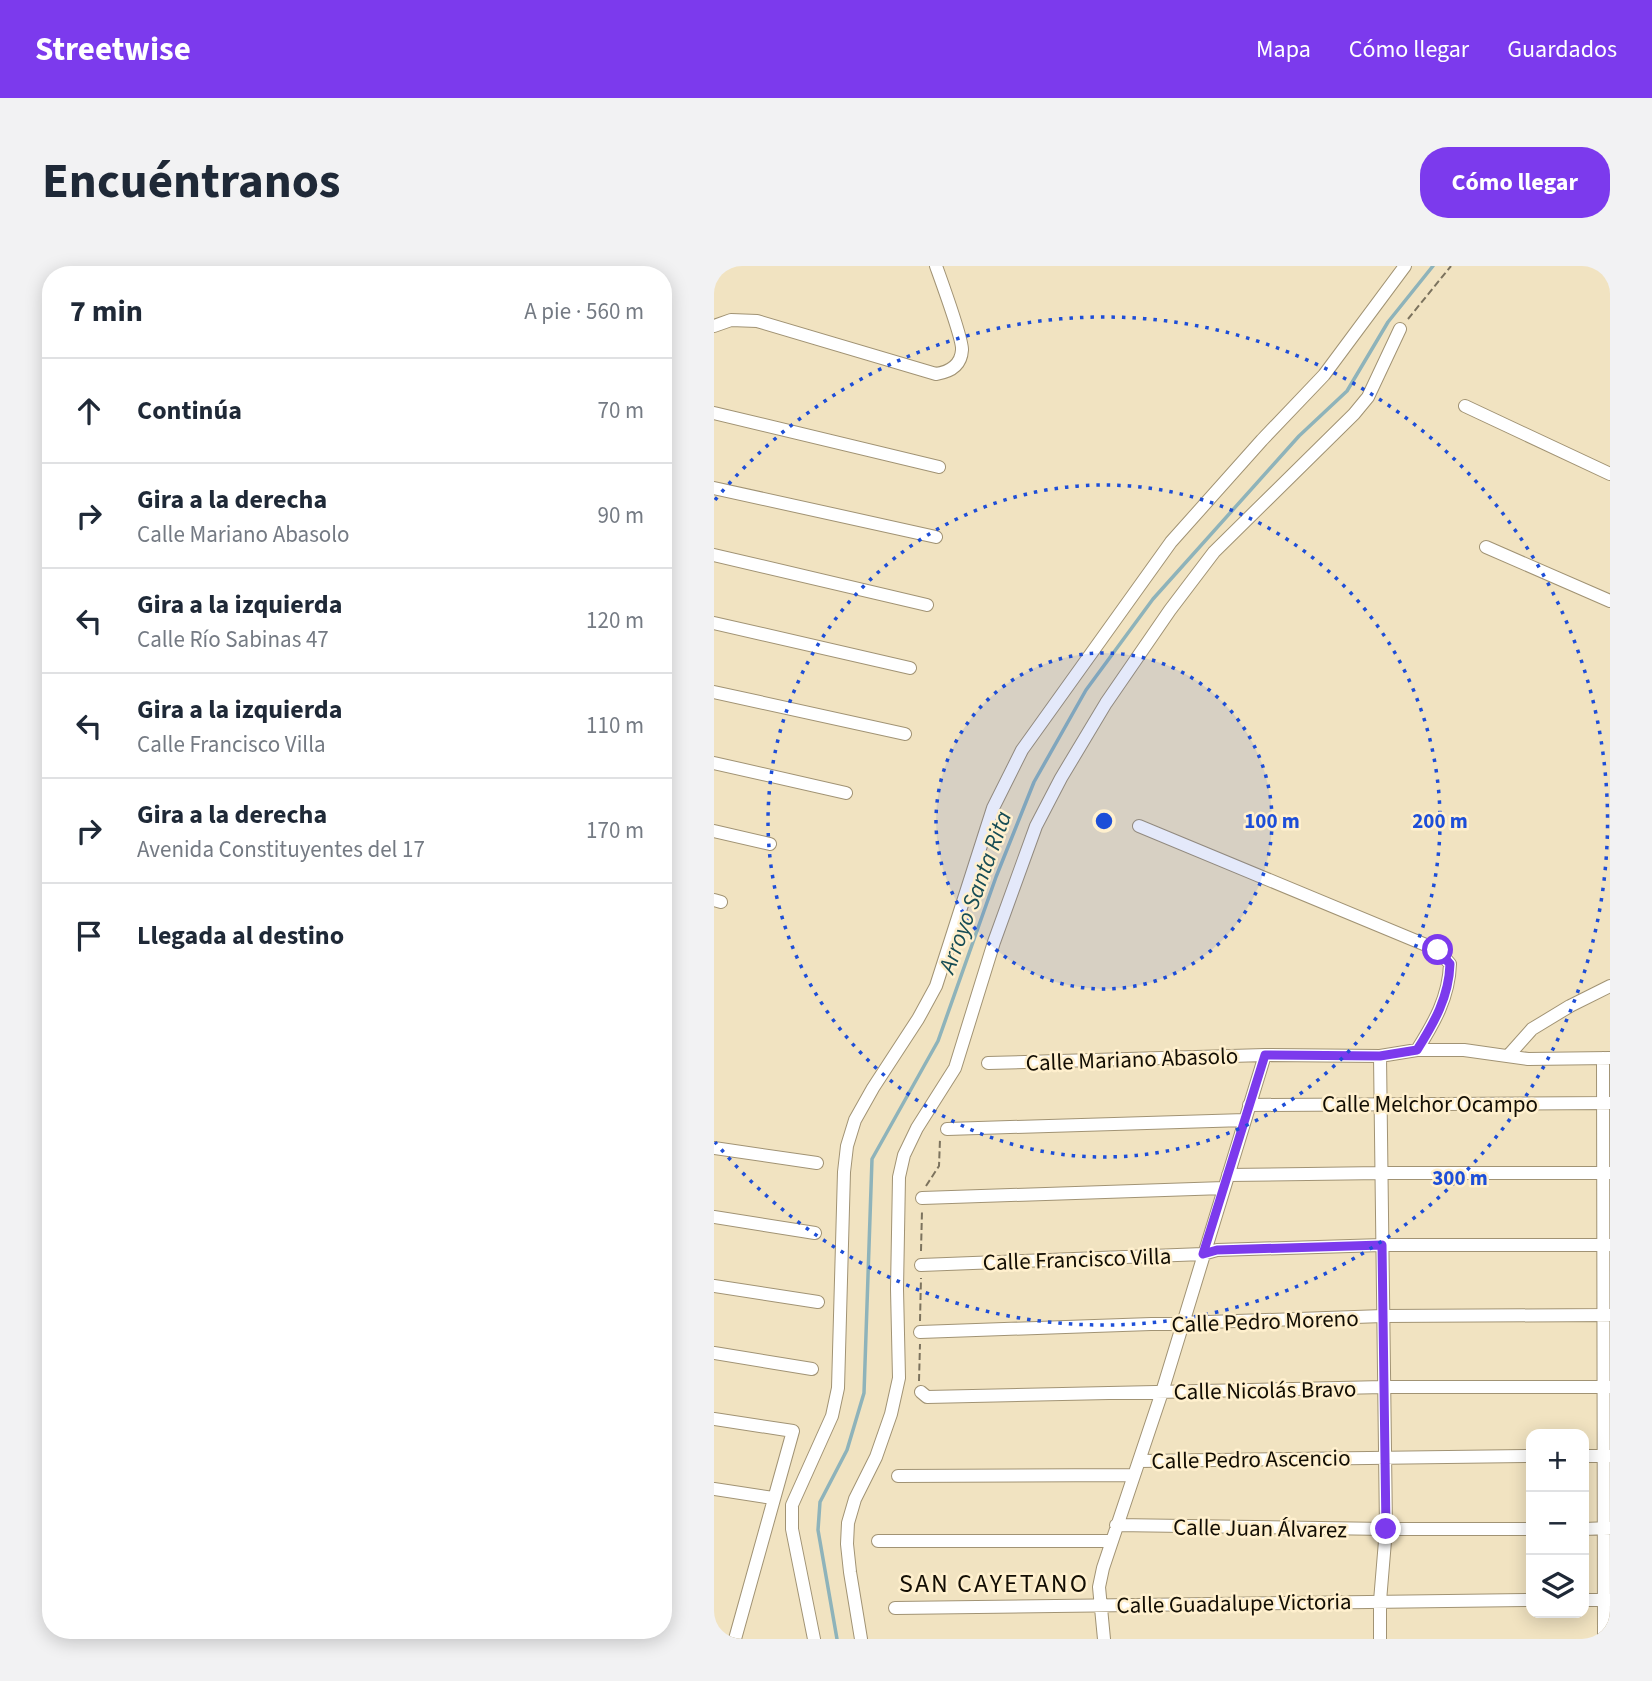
<!DOCTYPE html>
<html lang="es">
<meta charset="utf-8">
<style>
body{margin:0;font-family:"Source Sans 3",sans-serif;background:#f2f2f3;color:#1f2937}
.controls{position:absolute;right:21px;bottom:21px;display:grid;overflow:hidden;border-radius:14px;box-shadow:0 4px 18px #0003}
.controls button{width:63px;height:63px;display:grid;place-items:center;padding:0;border:0;border-bottom:2px solid #e0e1e3;background:#fff;color:#1f2937;font:35px sans-serif}
.stop{position:absolute;width:21px;height:21px;margin:-16px;border:5px solid #7c3aed;border-radius:50%;background:#fff}
.stop.end{background:#7c3aed;border-color:#fff;box-shadow:0 2px 7px #0008}
.list{margin:0;padding:0;list-style:none}
h2{display:flex;justify-content:space-between;align-items:center;height:91px;margin:0;padding:0 28px;font-size:30px}
h2 small{font-size:23px;font-weight:400;color:#747a83}
.list li{display:grid;grid-template-columns:46px 1fr auto;gap:21px;align-items:center;box-sizing:border-box;height:105px;padding:0 28px;border-top:2px solid #e0e1e3}
.list b{display:block;font-size:26px;white-space:nowrap}
.list p{margin:0;font-size:23px;white-space:nowrap;color:#747a83}
.list em{font-size:23px;font-style:normal;color:#747a83}
.icon{flex:none;width:38px;height:38px;fill:none;stroke:currentColor;stroke-width:2;stroke-linecap:round;stroke-linejoin:round}
.map{position:relative;flex:none;width:896px;height:1373px;overflow:hidden;border-radius:28px}
header{display:flex;align-items:center;gap:42px;box-sizing:border-box;height:98px;padding:0 35px;background:#7c3aed;color:#fff}
header strong{font-size:33px}
nav{display:flex;gap:38px;margin-inline-start:auto;font-size:24px}
.intro{display:flex;align-items:center;justify-content:space-between;box-sizing:border-box;height:168px;padding:0 42px}
h1{margin:0;font-size:49px}
.button{padding:18px 32px;border-radius:28px;background:#7c3aed;color:#fff;font-size:24px;font-weight:700}
main{display:flex;gap:42px;padding:0 42px}
aside{flex:1;background:#fff;border-radius:28px;box-shadow:0 4px 18px #0003}
.map>svg:first-child{display:block}
.lines{fill:none;stroke-linecap:round;stroke-linejoin:round}
.stream{stroke:#8eb3ba;stroke-width:3.5}
.minor-casing{stroke:#a19374;stroke-width:14}
.path{stroke:#7c735e;stroke-width:2;stroke-dasharray:7 3.5;stroke-linecap:butt}
.minor{stroke:#fff;stroke-width:12}
.route{stroke:#7c3aed;stroke-width:9}
.ring{fill:none;stroke:#1d4ed8;stroke-width:3.5;stroke-dasharray:3.5 7}
.labels{text-anchor:middle;stroke-width:5;stroke-linejoin:round;paint-order:stroke}
.street-label{font-size:23px;fill:#130e04;stroke:#fff0ce}
.water-label{font-size:24px;font-style:italic;fill:#174d55;stroke:#fff0ce}
.quarter-label{font-size:26px;letter-spacing:2px;fill:#130e04;stroke:#fff0ce}
.centre{fill:#1d4ed8;stroke:#fff0ce;stroke-width:3.5}
.ring-label{font-size:21px;text-anchor:middle;font-weight:bold;fill:#1d4ed8;stroke:#fff0ce;stroke-width:5;stroke-linejoin:round;paint-order:stroke}
</style>
<header>
<strong>Streetwise</strong>
<nav><a>Mapa</a><a>Cómo llegar</a><a>Guardados</a></nav>
</header>
<div class="intro"><h1>Encuéntranos</h1><a class="button">Cómo llegar</a></div>
<main>
<aside>
<h2>7 min<small>A pie · 560 m</small></h2>
<ul class="list">
<li><svg class="icon" aria-label="ahead" viewBox="0 0 24 24"><path d="M12 20V5M6 11l6-6 6 6"/></svg><div><b>Continúa</b></div><em>70 m</em></li>
<li><svg class="icon" aria-label="right" viewBox="0 0 24 24"><path d="M7 20v-9h11M14 6l5 5-5 5"/></svg><div><b>Gira a la derecha</b><p>Calle Mariano Abasolo</p></div><em>90 m</em></li>
<li><svg class="icon" aria-label="left" viewBox="0 0 24 24"><path d="M17 20v-9H6M10 6l-5 5 5 5"/></svg><div><b>Gira a la izquierda</b><p>Calle Río Sabinas 47</p></div><em>120 m</em></li>
<li><svg class="icon" aria-label="left" viewBox="0 0 24 24"><path d="M17 20v-9H6M10 6l-5 5 5 5"/></svg><div><b>Gira a la izquierda</b><p>Calle Francisco Villa</p></div><em>110 m</em></li>
<li><svg class="icon" aria-label="right" viewBox="0 0 24 24"><path d="M7 20v-9h11M14 6l5 5-5 5"/></svg><div><b>Gira a la derecha</b><p>Avenida Constituyentes del 17</p></div><em>170 m</em></li>
<li><svg class="icon" aria-label="arrive" viewBox="0 0 24 24"><path d="M6 21V4h12l-3 4 3 4H6"/></svg><div><b>Llegada al destino</b></div></li>
</ul>
</aside>
<div class="map">
<svg width="896" height="1373" viewBox="0 0 896 1373">
<rect width="100%" height="100%" fill="#f1e3c1"/>
<g class="lines">
<path class="stream" d="M123 1373 104 1264 106 1236 133 1184 150 1127 158 893 224 775 282 611 320 516 372 424 439 333 585 170 633 125 674 56 719 0"/>
<g class="minor-casing">
<path id="minor" d="M0 60 17 54 43 55 222 108C235 106 247 100 248 84 249 74 227 14 222 0
M751 140 896 208
M0 147 225 201
M0 222 222 271
M772 281 896 335
M0 289 213 339
M0 357 196 402
M0 426 191 468
M0 497 132 527
M425 560 724 684 736 698C735 731 720 757 703 784
M0 565 56 578
M0 634 7 636
M794 790 818 763 856 740 896 720
M889 792 890 1373
M274 797 551 789 666 790 703 784H750L814 793 896 792
M535 839 896 837
M233 863 531 854
M0 882 103 897
M514 909 668 907H895
M208 932 510 922
M0 951 101 967
M207 999 489 988 503 984 668 979H896
M0 1020 104 1036
M206 1066 669 1050 896 1049
M0 1087 98 1103
M207 1126 213 1131 670 1121H896
M0 1153 79 1165 21 1373
M870 1190H896
M425 1195 817 1190
M184 1210 420 1209
M0 1223 59 1232
M402 1259 672 1263H817
M870 1263 896 1262
M164 1275H396
M870 1334H896
M181 1342 817 1334
M100 1373 78 1263V1239L118 1150 124 1122 130 906 133 880 141 854 159 822 204 753 222 720 279 542 308 484 457 276 548 174 610 109 691 0
M147 1373 136 1306 133 1278 134 1257 141 1233 162 1191 177 1148 185 1112 183 1023 185 911 190 889 203 862 241 802 280 676 322 560 347 512 392 437 456 344 500 286 640 148 654 131 686 63
M390 1373 385 1321 389 1302 448 1126 551 789
M666 1373V1335L672 1263 666 790"/>
</g>
<path class="path" d="M694 53 737 0
M212 920 225 900 226 873
M207 985 208 945
M206 1055 207 1012
M205 1115 206 1078"/>
<use href="#minor" class="minor"/>
</g>
<g class="lines">
<path class="route" d="M672 1263 668 979 503 984 489 988 551 789 666 790 703 784C720 757 735 731 736 698L724 684"/>
</g>
<circle cx="390" cy="555" r="168" fill="#1d4ed8" fill-opacity=".12"/>
<g class="ring">
<circle cx="390" cy="555" r="168"/>
<circle cx="390" cy="555" r="336"/>
<path d="M1 234A504 504 0 1 1 1 876"/>
</g>
<g class="labels">
<g class="street-label">
<text transform="translate(418 793) rotate(-2)" y="8">Calle Mariano Abasolo</text>
<text x="716" y="846">Calle Melchor Ocampo</text>
<text transform="translate(363 993) rotate(-2)" y="8">Calle Francisco Villa</text>
<text transform="translate(551 1055) rotate(-2)" y="8">Calle Pedro Moreno</text>
<text transform="translate(551 1124) rotate(-1)" y="8">Calle Nicolás Bravo</text>
<text transform="translate(537 1193) rotate(-1)" y="8">Calle Pedro Ascencio</text>
<text transform="translate(546 1262) rotate(1)" y="8">Calle Juan Álvarez</text>
<text transform="translate(520 1337) rotate(-1)" y="8">Calle Guadalupe Victoria</text>
</g>
<g class="water-label">
<text transform="translate(261 626) rotate(-70)" y="8">Arroyo Santa Rita</text>
</g>
<g class="quarter-label">
<text x="280" y="1326">SAN CAYETANO</text>
</g>
</g>
<circle cx="390" cy="555" r="10" class="centre"/>
<g class="ring-label">
<text x="558" y="562">100 m</text>
<text x="726" y="562">200 m</text>
<text x="746" y="919">300 m</text>
</g>
</svg>
<div class="controls">
<button>+</button>
<button>−</button>
<button><svg class="icon" aria-label="layers" viewBox="0 0 24 24"><path d="M12 4l9 5-9 5-9-5zM3 14l9 5 9-5"/></svg></button>
</div>
<div class="stop" style="left:724px;top:684px"></div>
<div class="stop end" style="left:672px;top:1263px"></div>
</div>
</main>
